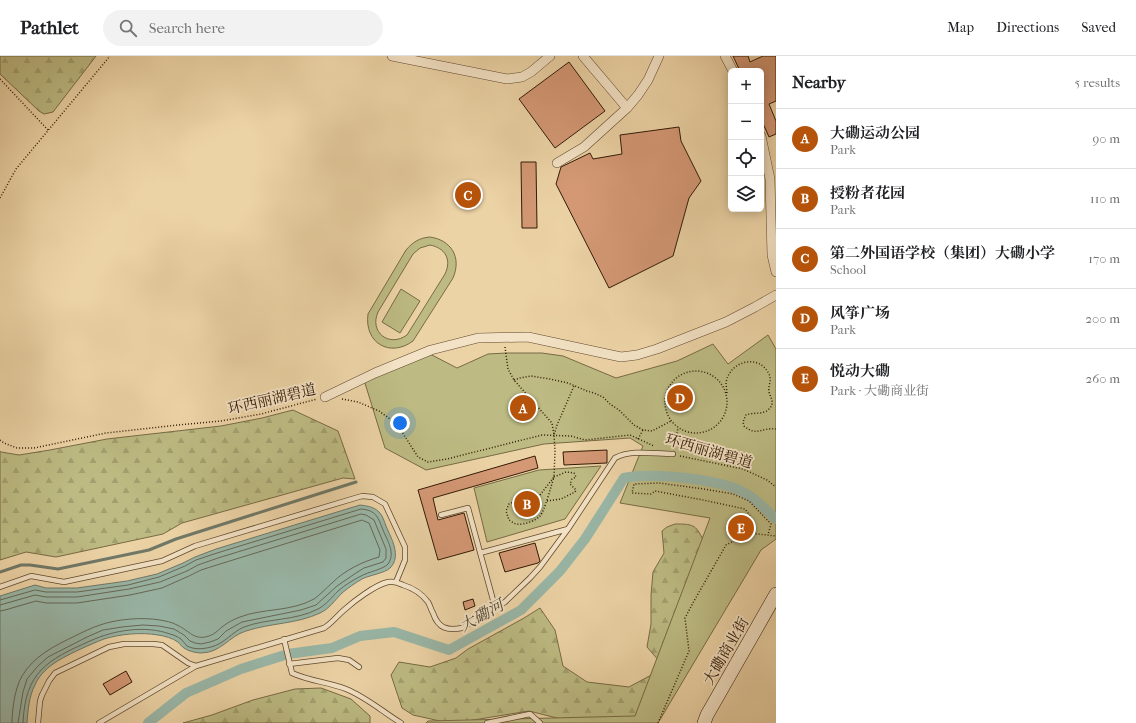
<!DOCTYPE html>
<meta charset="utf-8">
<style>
body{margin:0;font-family:"IM FELL French Canon","Noto Serif SC",serif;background:#f2f2f2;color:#202124}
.controls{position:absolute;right:12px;top:12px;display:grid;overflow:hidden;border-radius:6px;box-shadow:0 2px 10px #0003}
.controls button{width:36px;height:36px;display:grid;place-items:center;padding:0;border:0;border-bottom:1px solid #e0e0e0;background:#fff;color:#202124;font:20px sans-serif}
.you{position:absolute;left:400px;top:367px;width:14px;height:14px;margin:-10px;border:3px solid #fff;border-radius:50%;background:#1a73e8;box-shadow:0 0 0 6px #1a73e833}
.badge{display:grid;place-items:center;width:26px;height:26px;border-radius:50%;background:#b45309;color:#fff;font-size:13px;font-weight:700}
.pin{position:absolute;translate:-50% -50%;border:2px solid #fff;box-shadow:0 1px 4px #0006}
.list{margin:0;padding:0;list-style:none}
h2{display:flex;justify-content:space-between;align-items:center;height:52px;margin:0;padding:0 16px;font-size:17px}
h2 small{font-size:13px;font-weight:400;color:#757577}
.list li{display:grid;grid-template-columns:26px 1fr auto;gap:12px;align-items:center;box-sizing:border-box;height:60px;padding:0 16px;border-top:1px solid #e0e0e0}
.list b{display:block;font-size:15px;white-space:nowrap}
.list p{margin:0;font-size:13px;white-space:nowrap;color:#757577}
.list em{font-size:13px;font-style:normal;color:#757577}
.icon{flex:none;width:22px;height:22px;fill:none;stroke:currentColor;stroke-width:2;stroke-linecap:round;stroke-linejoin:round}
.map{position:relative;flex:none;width:776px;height:667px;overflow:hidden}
header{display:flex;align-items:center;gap:24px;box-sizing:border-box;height:56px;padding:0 20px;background:#fff;border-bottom:1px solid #e0e0e0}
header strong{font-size:19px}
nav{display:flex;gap:22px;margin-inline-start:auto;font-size:14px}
.search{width:280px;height:36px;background:#f2f2f2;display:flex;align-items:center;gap:10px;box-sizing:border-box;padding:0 14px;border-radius:22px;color:#757577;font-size:15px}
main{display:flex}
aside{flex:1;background:#fff}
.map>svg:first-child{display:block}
.forest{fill:url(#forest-firs);stroke:#786a44}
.green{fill:#bdbb83;stroke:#786a44;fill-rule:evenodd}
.water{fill:#99b7a8;stroke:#707867}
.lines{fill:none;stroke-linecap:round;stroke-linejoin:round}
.shore{stroke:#666856;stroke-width:1}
.stream{stroke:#707867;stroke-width:3}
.canal{stroke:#99b7a8;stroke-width:10}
.building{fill:#d49875;stroke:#321a05}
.lane-casing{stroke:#60482d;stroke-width:6}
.street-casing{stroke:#60482d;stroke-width:10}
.secondary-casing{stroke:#321a05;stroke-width:14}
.path{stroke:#321a05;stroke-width:1.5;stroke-dasharray:1 2;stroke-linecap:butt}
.lane{stroke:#f3e2c5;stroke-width:4.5}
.street{stroke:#f3e2c5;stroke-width:9}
.secondary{stroke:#f3e2c5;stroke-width:13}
.labels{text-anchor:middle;stroke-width:3.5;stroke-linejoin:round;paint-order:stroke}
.street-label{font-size:15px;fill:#321a05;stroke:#f3e2c5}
.water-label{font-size:16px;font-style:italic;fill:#514936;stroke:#f3e2c5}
</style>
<header>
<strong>Pathlet</strong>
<div class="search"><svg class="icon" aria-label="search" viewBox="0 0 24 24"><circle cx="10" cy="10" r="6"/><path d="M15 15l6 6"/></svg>Search here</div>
<nav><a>Map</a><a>Directions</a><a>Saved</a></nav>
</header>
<main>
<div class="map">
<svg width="776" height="667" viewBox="0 0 776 667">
<defs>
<pattern id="forest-firs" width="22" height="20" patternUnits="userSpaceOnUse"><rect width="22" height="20" fill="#bdbb83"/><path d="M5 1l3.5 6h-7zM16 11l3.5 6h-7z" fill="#a3a070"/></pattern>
</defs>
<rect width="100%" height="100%" fill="#ecd3a6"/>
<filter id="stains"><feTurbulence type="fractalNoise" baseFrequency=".005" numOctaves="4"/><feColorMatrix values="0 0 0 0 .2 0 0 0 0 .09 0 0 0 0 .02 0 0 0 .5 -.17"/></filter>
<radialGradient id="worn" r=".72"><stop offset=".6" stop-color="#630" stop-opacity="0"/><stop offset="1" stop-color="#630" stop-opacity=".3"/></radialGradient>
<path class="forest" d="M0 0H96L53 56 44 58 39 55 0 18Z
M293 354 338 375 355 423 343 422 182 467 163 478 56 501 26 496 0 504V395L1 396 19 399 50 394 107 383 221 370 262 362Z
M675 468C692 468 696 468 703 484L652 665 593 667 569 665 529 655 455 667 440 665 413 659 402 652 391 619 399 606 430 611 456 602 468 593 524 562 540 552 555 574 563 610 587 626 629 631 655 617 660 606 647 591 651 568V539L653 516 664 497 662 475 667 471Z
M321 632 351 643 370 660V667H183L212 659 253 644 295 633Z"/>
<path class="green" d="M430 181C451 184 462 201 453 222L413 285C390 302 364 287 368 258L406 194C413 186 419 182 430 181ZM430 189C445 192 452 203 445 218L407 279C389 292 369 276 378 256L413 198 420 192Z
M401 233 420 245 400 277 382 266Z
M768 279 776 293V483L761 494 658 667H426L428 665 635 660 710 462 620 447 643 390 630 382 544 388 426 414 385 392 364 324 430 298 457 312 488 298 506 297H542L563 300 616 322 677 305 713 288 728 308Z
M601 410 565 463 487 486 474 432 539 414Z"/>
<path class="water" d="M360 449C368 450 374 451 379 456 383 460 384 465 386 470 391 482 402 500 390 512 385 517 370 519 362 523 355 527 348 532 342 537 335 544 329 553 320 557 297 568 270 567 246 575 229 580 221 597 201 597 196 597 188 595 184 592 182 591 180 588 178 586 172 582 165 580 158 579 141 576 120 578 104 583 91 588 64 600 53 608 46 613 38 621 35 629 29 640 28 654 27 667H0V540L35 529 46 532H77L127 525 157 518 183 507 195 501 216 493Z"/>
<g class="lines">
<path class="shore" d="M0 544 35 534 46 536H77L128 529 159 521 185 510 196 504 217 497 361 453C376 454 378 461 383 474 387 484 396 497 388 508 384 513 368 516 361 520 353 524 345 529 338 535 332 541 326 549 318 553 295 565 268 562 244 571 232 576 224 588 211 591 203 593 195 594 187 590 185 588 183 585 181 583 178 581 174 579 170 578 145 569 114 574 90 585 47 604 25 616 23 667
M0 549 35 539 46 541H77L129 533 160 526 187 515 198 509 218 502 361 458 366 459 374 464 386 493V502L383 506 364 512 356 517 337 530 316 549 301 554 242 566 226 575 218 583 210 586 201 588 195 587 190 585 184 579 174 573 159 570 143 569 122 571 103 574 87 581 48 601 37 611 27 623 23 636 18 667
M0 555 5 554 36 545 46 547H77L130 539 162 532 189 520 201 514 220 508 362 464 364 465 369 467 380 494 379 501C362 506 345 514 332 527 326 532 320 539 314 543 291 556 263 552 240 561 234 563 227 567 222 571 217 575 215 578 209 580 194 585 190 575 177 569 172 566 165 565 160 564 142 561 117 563 100 569 91 572 83 576 75 580 54 590 34 600 22 620 15 632 12 653 12 667"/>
<path class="stream" d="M0 516 21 509H30L58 513 149 494 176 483 356 426"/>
<path class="canal" d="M148 667 186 637 241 613 288 598 332 592 360 580 394 576 449 594 521 554 560 515 585 483 624 422C652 416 720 423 745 437 755 442 767 455 776 463"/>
</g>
<path class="building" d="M733 0H748L750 6 763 0H776V45L769 48 776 65V78L769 81 761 63V15H740Z
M569 6 605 55 555 92 519 43Z
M679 71 681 85 701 125 689 142 673 200 609 232 556 128 561 111 590 97 593 103 622 98 620 79Z
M521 106H536L537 172H522Z
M607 394V407L564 409 563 396Z
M535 400 538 412 433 442 438 464 464 457 474 494 438 504 418 434Z
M535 487 540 505 538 507 505 516 499 497Z
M473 543 475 550 465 554 463 546Z
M126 615 132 626 110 639 103 628Z"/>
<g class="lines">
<g class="lane-casing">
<path id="lane" d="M441 459 468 452 493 544
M480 497 568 473
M0 531 31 520 64 526 162 505 195 490 362 440 373 441 385 448 405 491V504L396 526
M284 583 292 617C309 625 328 626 346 633 366 641 383 656 401 667
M289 608 338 602 349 604 359 611
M38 667 40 645 42 639 49 625 55 617 109 591 124 588H153L162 589 188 607 196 610
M99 667 196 610 324 572C332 567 337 560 344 554 354 545 375 529 388 526 393 525 399 527 403 529 413 532 422 538 428 546 430 549 431 554 433 557 438 572 447 575 462 572L505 546 530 522 540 511 568 473 615 402C632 393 654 398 673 398
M487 667 530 658 540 667"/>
</g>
<g class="street-casing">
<path id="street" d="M392 0 507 23 522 21 531 16 550 0
M583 0 627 52
M725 0 733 15
M761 80 770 123 772 199 776 216
M557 107 584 91 627 52 638 39 648 24 659 0
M325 341 375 317 431 294 478 282 528 281 621 301 637 299 657 293 726 266 755 251 776 239"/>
</g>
<g class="secondary-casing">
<path id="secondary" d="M704 667 707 659 776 538"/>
</g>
<path class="path" d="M0 23 48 74
M0 142 16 113 110 0
M505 291 508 313 514 324 552 367 554 379 557 369 574 330
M665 346a31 31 0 1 1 62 0a31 31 0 1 1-62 0Z
M514 324 520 322 531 320 550 323 568 327 587 335 594 337 603 341 610 348 619 354 634 369 643 374 652 375 671 365
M727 337C727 334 726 330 726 327 729 305 759 297 769 318 772 324 768 330 769 336 771 343 775 347 769 353 764 359 753 356 746 359L743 366 744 370C757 381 762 371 776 373
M342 343 358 346 379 355 397 368 418 401 428 406 447 403 542 379 571 380 585 384 630 379 654 390
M638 383 643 374
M0 384 4 387 17 392H34L106 377 178 369 221 365 261 358 317 343
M674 392 678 372
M680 400 743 413 767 424 776 431
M547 445 561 443 575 436 576 434 570 428 572 423 576 421 574 417 566 416 554 421C551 430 545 454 540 460 535 465 524 469 517 468 514 468 511 465 509 464L506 455 509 448 516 445 540 439 554 421 555 395 554 379
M754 477V470L751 461 745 453 703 444 655 435 651 438 632 437 634 428 659 427 704 433 733 438 749 445 771 468 768 479
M658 667 689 595 685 562 694 545 726 489 749 477 776 480"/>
<use href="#lane" class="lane"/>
<use href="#street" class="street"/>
<use href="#secondary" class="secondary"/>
</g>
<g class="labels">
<g class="street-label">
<text transform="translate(272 343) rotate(-13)" y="5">环西丽湖碧道</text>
<text transform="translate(709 395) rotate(16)" y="5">环西丽湖碧道</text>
<text transform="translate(726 595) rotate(-60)" y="5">大磡商业街</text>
</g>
<g class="water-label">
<text transform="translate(481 559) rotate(-29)" y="6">大磡河</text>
</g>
</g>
<rect width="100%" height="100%" filter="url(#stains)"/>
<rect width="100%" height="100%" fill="url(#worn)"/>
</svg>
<div class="controls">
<button>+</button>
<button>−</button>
<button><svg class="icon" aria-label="locate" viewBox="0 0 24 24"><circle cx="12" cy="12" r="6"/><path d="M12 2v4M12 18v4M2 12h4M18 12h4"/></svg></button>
<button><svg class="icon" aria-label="layers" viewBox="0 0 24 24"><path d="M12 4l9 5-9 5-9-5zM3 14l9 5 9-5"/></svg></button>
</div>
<div class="you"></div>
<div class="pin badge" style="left:523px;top:352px">A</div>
<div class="pin badge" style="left:527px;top:448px">B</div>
<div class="pin badge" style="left:468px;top:139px">C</div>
<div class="pin badge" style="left:680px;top:342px">D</div>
<div class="pin badge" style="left:741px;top:472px">E</div>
</div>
<aside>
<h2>Nearby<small>5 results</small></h2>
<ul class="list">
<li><span class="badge">A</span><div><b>大磡运动公园</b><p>Park</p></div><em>90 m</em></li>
<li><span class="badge">B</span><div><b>授粉者花园</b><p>Park</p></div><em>110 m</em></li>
<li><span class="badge">C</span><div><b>第二外国语学校（集团）大磡小学</b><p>School</p></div><em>170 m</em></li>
<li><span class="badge">D</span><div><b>风筝广场</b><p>Park</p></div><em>200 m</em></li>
<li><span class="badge">E</span><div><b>悦动大磡</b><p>Park · 大磡商业街</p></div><em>260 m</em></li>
</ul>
</aside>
</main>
